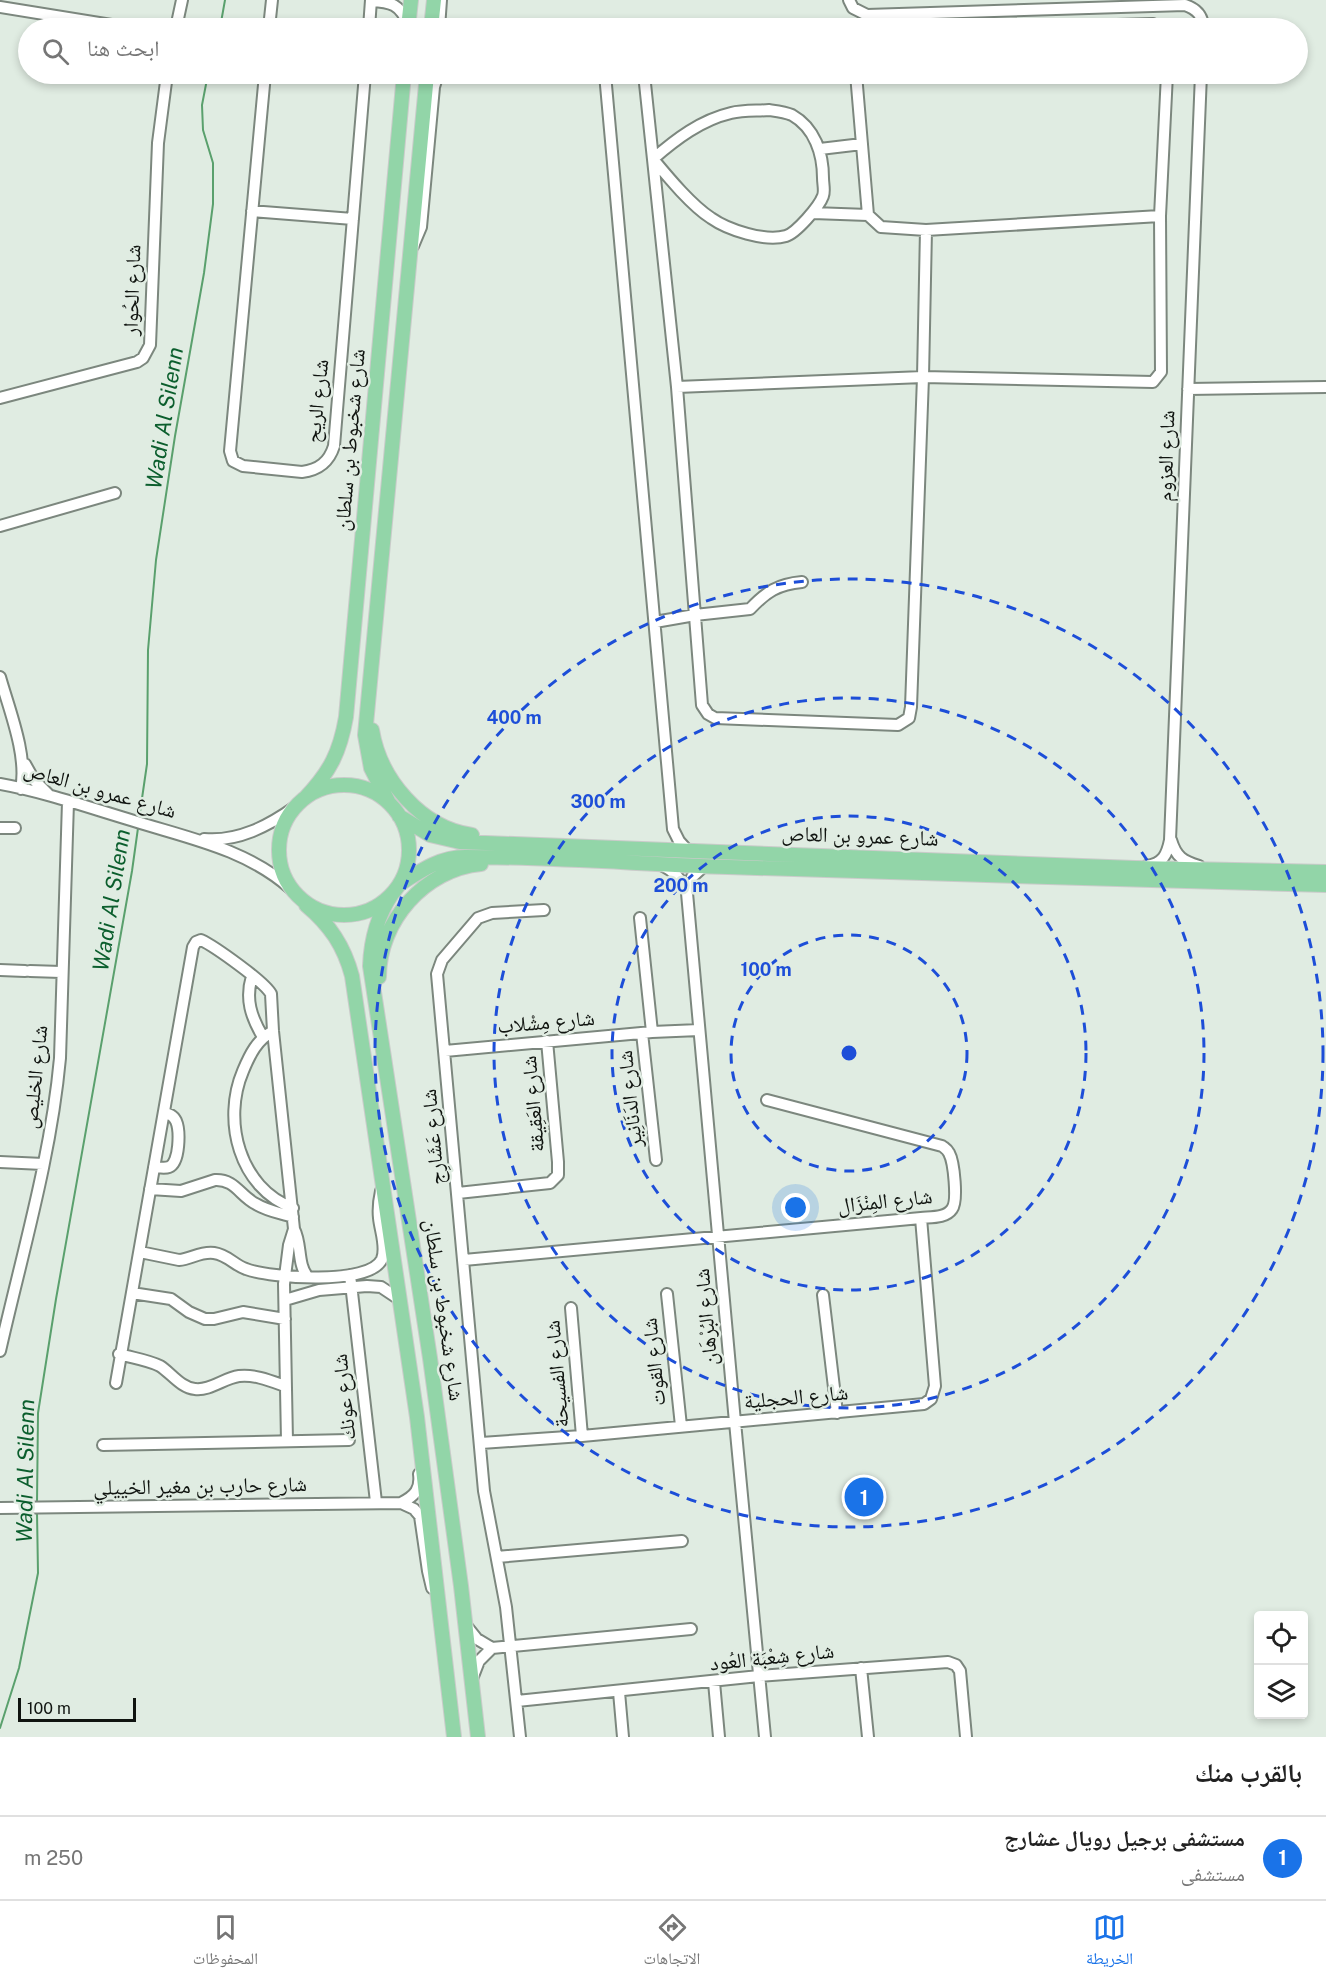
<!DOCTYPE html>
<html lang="ar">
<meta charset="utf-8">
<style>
body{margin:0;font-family:"Public Sans","Noto Naskh Arabic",sans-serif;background:#f2f2f2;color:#222;direction:rtl}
.controls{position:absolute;right:18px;bottom:18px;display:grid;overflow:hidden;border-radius:6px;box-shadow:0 3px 9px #0003}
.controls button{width:54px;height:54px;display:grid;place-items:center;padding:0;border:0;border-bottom:2px solid #e0e0e0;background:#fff;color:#222;font:30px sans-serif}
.scale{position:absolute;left:18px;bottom:15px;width:118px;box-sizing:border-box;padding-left:6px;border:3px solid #101410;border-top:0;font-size:16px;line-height:21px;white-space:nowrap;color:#101410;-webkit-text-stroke:4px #e0ece2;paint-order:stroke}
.you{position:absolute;left:796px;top:1208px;width:21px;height:21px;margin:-15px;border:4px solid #fff;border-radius:50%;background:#1a73e8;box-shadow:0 0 0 9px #1a73e833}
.badge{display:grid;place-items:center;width:39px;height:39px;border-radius:50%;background:#1a73e8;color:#fff;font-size:20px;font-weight:700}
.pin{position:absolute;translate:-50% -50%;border:3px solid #fff;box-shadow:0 2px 6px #0006}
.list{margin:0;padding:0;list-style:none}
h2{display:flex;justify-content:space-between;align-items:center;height:78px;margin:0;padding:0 24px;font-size:26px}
h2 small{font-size:20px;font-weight:400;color:#767676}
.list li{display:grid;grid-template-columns:39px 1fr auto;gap:18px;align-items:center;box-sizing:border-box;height:84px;padding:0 24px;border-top:2px solid #e0e0e0}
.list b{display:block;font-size:22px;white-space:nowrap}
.list p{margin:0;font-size:20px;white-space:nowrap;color:#767676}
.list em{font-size:20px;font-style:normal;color:#767676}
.icon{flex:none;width:33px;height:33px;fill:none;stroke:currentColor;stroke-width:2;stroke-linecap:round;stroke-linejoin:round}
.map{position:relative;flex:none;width:1326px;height:1737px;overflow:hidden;direction:ltr}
.search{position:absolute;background:#fff;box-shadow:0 3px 9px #0003;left:18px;right:18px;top:18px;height:66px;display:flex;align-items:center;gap:15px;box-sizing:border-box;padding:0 21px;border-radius:33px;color:#767676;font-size:22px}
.sheet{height:162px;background:#fff}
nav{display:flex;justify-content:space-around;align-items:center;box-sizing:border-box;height:84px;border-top:2px solid #e0e0e0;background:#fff;font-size:16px;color:#767676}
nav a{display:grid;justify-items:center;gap:3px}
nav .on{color:#1a73e8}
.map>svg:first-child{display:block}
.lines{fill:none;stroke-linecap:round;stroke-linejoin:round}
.stream{stroke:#5aa06d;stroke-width:2}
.minor-casing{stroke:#7c877e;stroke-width:14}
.major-casing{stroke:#cacbca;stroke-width:16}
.minor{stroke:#fff;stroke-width:10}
.major{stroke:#92d5a8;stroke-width:14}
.ring{fill:none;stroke:#1d4ed8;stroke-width:3;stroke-dasharray:10 8}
.labels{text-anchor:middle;stroke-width:5;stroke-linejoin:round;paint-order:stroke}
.street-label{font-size:21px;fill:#101410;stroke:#e0ece2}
.water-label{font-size:22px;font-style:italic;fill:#0b5e2d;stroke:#e0ece2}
.centre{fill:#1d4ed8;stroke:#e0ece2;stroke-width:3}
.ring-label{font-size:18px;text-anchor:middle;font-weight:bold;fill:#1d4ed8;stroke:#e0ece2;stroke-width:5;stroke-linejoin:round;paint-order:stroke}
</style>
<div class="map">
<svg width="1326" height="1737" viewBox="0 0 1326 1737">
<rect width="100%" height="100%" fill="#e0ece2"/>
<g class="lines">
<path class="stream" d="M220 28 225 0
M139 819 147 764 148 650 156 560 175 436 204 273 213 204V163L203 130 202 105 208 74
M37 1503 38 1413 56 1299 132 871 138 828
M0 1728 19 1668 38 1573 37 1512"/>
<g class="minor-casing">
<path id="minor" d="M849 0 853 8 867 15 1185 5C1197 9 1203 16 1203 28
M371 1C391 2 400 4 408 24
M0 7 130 28
M176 28 182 0
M269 28 272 0
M369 28 371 0
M439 28 441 0
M1007 28 1153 24 1160 28
M265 74 230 451 233 461 243 466 302 472C319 470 329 462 334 446L365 74
M605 74 673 829 679 841 688 851
M644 74 677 387 702 705 708 714 715 718 898 725 909 718 911 707 923 377 926 230
M856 74 868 215 881 227 926 230 1160 216
M769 110C776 111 785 112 792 115 815 128 823 154 823 178 823 184 825 191 823 196 819 207 796 233 786 236 765 242 728 230 711 218 691 205 668 177 653 159 676 139 701 120 731 113 743 110 757 111 769 110Z
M820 149 862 144
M252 211 353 219
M813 213 868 215
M413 246 421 227 434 87 438 74
M677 387 923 377 1153 382 1161 372 1160 216 1167 74
M1188 389 1326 387
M0 398 137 362 143 358 150 345 158 143 167 74
M0 526 115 493
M655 622 695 615 750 609C766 592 778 584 802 582
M0 677C9 709 28 756 21 789
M25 764 34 780 48 794
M0 784C45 792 90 808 134 821 188 838 246 849 290 888
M0 828H15
M204 839C238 842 268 826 295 807
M1171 840C1176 857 1183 861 1199 866
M661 865C674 871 682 879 687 893L735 1422 765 1737
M1147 866C1163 863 1167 855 1170 840L1201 74
M687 892 692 877 704 866
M640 918 652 1032
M0 970 25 971
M30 971 61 972
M252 976C245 999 251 1017 263 1037
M273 1031C257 1040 250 1054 243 1071 222 1120 239 1188 293 1208
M642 1033 656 1160
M445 1051 652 1032 699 1030
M0 1162 43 1164
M154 1167C158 1167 164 1169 169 1167 180 1163 180 1130 176 1121 173 1115 169 1114 164 1113
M150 1189 181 1191 215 1180C235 1179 240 1196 256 1204 267 1211 281 1213 293 1217
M458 1193 550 1183 558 1175V1162L547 1041
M294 1229C302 1244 297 1265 308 1277
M140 1252 179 1260C191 1259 201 1251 214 1253 228 1255 234 1265 246 1269 270 1278 370 1286 382 1259 387 1247 380 1230 379 1218 378 1209 379 1200 381 1191
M464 1260 921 1218C932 1217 946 1218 952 1209 958 1201 954 1162 949 1153 947 1149 946 1149 942 1146L767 1100
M350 1275 376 1502
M132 1293 171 1299 189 1312 205 1319H214L243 1312 285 1319
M667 1294 681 1426
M823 1295 837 1413
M285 1300 319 1290 367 1286 381 1287 399 1299
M571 1308 582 1436
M0 1351C22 1254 51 1157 60 1058L68 802
M119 1354C133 1358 148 1360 160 1366 171 1373 181 1388 195 1389 210 1391 224 1378 239 1376 254 1374 271 1381 285 1386
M116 1383 193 947 196 942 201 940C214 946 265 982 271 994L273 1031 294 1229 289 1245 284 1284 287 1441
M481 1443 582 1436 924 1404 931 1399 935 1386 921 1218
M103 1445 349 1440
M401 1503C415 1496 421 1489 419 1474
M0 1508 401 1503 414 1509 420 1516 428 1571 432 1588
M497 1557 682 1541
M465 1624 477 1639 492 1648 691 1629
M861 1668 868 1737
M472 1679 479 1661 492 1648
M714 1682 719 1737
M619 1692 623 1737
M517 1701 759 1676 948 1662 956 1665 960 1671 966 1737
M520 1737 506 1607 484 1491 437 974 442 960 478 918 492 913 544 910"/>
</g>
<g class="major-casing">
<path id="major" d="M408 28 411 0
M431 28 434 0
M372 730C380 779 421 828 472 835
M279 850a65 65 0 1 1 130 0a65 65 0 1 1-130 0Z
M305 798C330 772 340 752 346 717L404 74
M388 801 371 768 365 735 427 74
M399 816 430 835 460 842 1135 868 1326 872
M400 884C420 871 440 857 465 857 553 857 640 864 728 867 927 873 1127 880 1326 885
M392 894C377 916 371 939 370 966L430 1358 461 1586 478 1737
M306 905C330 925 344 946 352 976L417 1417 454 1737
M379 977C379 921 425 869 481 864"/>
</g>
<use href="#minor" class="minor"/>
<use href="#major" class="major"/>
</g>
<g class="ring">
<circle cx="849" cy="1053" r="118"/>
<circle cx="849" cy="1053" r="237"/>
<circle cx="849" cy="1053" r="355"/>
<circle cx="849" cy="1053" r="474"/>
</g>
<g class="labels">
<g class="street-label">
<text transform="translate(132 290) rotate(-88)" y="7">شارع الحُوار</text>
<text transform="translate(317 401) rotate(-84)" y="7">شارع الريح</text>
<text transform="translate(350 440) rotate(-85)" y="7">شارع شخبوط بن سلطان</text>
<text transform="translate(1166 456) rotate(-88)" y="7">شارع العزوم</text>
<text transform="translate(100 790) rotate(16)" y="7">شارع عمرو بن العاص</text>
<text transform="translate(860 836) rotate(2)" y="7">شارع عمرو بن العاص</text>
<text transform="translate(546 1022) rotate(-5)" y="7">شارع مِشْلاب</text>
<text transform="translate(35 1077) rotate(-84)" y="7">شارع الخليص</text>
<text transform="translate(630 1099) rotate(-96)" y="7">شارع الدَنَانِير</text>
<text transform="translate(533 1104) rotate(-95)" y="7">شارع العَقِيقة</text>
<text transform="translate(433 1137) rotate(-95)" y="7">شارع عَشَارِج</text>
<text transform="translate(885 1201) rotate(-6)" y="7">شارع المِنْزَال</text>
<text transform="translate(444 1310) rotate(82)" y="7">شارع شخبوط بن سلطان</text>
<text transform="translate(706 1317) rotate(-95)" y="7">شارع البُرْهَان</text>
<text transform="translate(654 1362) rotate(-96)" y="7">شارع القوت</text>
<text transform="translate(557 1374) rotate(-95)" y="7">شارع الفسيحة</text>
<text transform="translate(344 1397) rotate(-96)" y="7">شارع عونك</text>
<text transform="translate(796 1397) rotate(-5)" y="7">شارع الحجلية</text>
<text transform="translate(200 1486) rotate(-1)" y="7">شارع حارب بن مغير الخييلي</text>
<text transform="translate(772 1657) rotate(-6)" y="7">شارع شِعْبَة العُود</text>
</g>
<g class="water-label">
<text transform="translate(164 418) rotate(-81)" y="8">Wadi Al Silenn</text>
<text transform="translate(111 900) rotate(-81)" y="8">Wadi Al Silenn</text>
<text transform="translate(25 1471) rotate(-89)" y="8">Wadi Al Silenn</text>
</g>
</g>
<circle cx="849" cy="1053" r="9" class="centre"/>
<g class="ring-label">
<text x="514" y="724">400 m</text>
<text x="598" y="808">300 m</text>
<text x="681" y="892">200 m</text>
<text x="766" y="976">100 m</text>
</g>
</svg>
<div class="controls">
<button><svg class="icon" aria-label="locate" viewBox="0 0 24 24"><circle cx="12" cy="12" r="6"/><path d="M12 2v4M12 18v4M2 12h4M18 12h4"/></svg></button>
<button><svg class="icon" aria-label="layers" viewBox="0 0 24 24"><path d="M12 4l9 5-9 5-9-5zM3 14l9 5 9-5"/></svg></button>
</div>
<div class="scale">100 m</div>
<div class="you"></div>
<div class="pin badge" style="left:864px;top:1497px">1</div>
<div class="search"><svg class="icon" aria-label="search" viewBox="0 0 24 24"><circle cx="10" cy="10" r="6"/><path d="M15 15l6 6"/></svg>ابحث هنا</div>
</div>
<section class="sheet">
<h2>بالقرب منك<small></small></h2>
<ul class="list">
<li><span class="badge">1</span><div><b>مستشفى برجيل رويال عشارج</b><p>مستشفى</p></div><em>250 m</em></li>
</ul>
</section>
<nav>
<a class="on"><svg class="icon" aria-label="map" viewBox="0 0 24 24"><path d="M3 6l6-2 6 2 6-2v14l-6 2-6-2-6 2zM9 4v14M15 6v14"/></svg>الخريطة</a>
<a><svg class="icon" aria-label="directions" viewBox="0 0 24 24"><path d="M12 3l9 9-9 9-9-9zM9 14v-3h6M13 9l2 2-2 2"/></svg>الاتجاهات</a>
<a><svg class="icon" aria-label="saved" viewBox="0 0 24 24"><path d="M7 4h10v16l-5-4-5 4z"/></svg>المحفوظات</a>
</nav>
